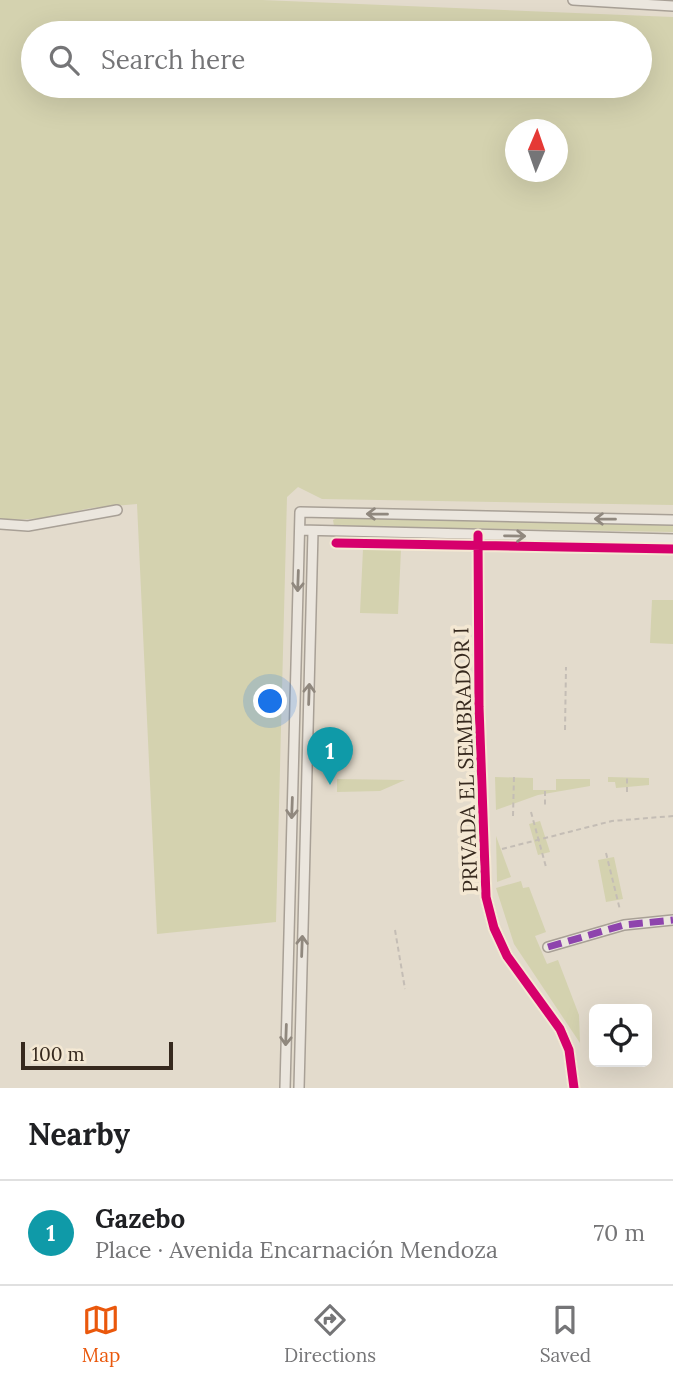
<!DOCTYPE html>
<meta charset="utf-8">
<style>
body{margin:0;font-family:Lora,serif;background:#f6f6f6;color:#202124}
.controls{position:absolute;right:21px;bottom:21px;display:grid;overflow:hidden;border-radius:10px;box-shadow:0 7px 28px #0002}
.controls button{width:63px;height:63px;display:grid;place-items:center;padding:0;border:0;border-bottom:2px solid #e0e0e0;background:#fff;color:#202124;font:35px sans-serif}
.compass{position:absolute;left:505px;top:119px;width:63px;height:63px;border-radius:50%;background:#fff;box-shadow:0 7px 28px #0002;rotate:2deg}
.scale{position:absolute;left:21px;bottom:18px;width:152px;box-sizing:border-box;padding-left:7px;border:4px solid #36291e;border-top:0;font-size:19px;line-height:24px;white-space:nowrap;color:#36291e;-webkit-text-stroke:5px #f4e8d3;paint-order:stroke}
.you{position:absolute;left:271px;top:702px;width:24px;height:24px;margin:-18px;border:5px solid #fff;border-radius:50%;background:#1a73e8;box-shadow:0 0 0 10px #1a73e833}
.badge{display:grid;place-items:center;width:46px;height:46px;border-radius:50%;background:#ea580c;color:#fff;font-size:23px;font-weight:700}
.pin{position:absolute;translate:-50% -58px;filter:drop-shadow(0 2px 4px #0008)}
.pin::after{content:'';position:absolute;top:37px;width:24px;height:21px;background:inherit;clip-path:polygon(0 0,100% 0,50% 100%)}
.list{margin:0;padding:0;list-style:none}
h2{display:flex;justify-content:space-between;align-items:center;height:91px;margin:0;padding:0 28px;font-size:30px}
h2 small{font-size:23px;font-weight:400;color:#757577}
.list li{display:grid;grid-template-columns:46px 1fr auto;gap:21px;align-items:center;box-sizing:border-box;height:105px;padding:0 28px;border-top:2px solid #e0e0e0}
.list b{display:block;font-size:26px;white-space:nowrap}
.list p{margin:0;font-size:23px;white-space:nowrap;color:#757577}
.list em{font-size:23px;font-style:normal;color:#757577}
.icon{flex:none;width:38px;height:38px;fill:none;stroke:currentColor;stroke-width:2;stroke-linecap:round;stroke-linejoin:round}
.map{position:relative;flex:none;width:673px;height:1088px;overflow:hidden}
.search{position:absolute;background:#fff;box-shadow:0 7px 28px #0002;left:21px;right:21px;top:21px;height:77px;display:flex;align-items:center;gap:18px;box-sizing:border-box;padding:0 24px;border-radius:38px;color:#757577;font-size:26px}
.sheet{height:196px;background:#fff}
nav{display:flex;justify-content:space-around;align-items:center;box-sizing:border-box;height:98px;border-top:2px solid #e0e0e0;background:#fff;font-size:19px;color:#757577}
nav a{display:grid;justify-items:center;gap:4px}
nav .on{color:#ea580c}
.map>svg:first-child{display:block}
.green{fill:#d4d2af;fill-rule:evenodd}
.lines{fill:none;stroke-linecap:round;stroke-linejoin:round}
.minor-casing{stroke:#a8a096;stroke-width:12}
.path{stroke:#c4bdb5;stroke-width:2;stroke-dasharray:5 3.5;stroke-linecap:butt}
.minor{stroke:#ebe6de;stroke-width:9}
.quiet{stroke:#8e44ad;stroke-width:7;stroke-dasharray:14 7;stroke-linecap:butt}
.cycleway-casing{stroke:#f4e8d3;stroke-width:13}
.cycleway{stroke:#d6006c;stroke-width:9}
.oneway{stroke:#90887e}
.labels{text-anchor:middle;stroke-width:7;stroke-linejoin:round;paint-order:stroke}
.street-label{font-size:21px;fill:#36291e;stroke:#f4e8d3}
</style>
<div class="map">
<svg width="673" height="1088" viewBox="0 0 673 1088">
<rect width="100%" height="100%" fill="#e3dbcc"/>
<path class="green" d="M0 0H262L673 17V505L322 499 298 487 287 497 276 922 157 934 137 504 91 508 43 518 0 521ZM33 33H640V86H33ZM516 130H558V172H516Z
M339 517 673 525V532L334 526 333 520Z
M363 549 401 550 398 614 360 613Z
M652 600H673V644L650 643Z
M495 777 533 778V790H556V779H590V786L538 795 496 810Z
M608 777 649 778V785L616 788 615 782H608Z
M337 779 405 780 380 791 337 792Z
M540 821 550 852 538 855 529 824Z
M496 836 511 877 497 882Z
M614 857 623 899 606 902 598 860Z
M521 881 523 888 529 887 546 932 535 936 547 964 558 960 579 1015 580 1043 514 944 496 888Z"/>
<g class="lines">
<g class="minor-casing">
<path id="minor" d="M573 0 673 6
M0 524 28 526 117 510
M300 530 673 539
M478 535 479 707 486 897 494 928 507 956 560 1029 569 1050 574 1088
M548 947 624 925 673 920
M285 1088 300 512 673 520
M299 1088 313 531"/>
</g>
<path class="path" d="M565 730 566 667
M545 791V808
M627 792V777
M531 812 546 867
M513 816 514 776
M502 849 612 821 673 816
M606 853 620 910
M395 930 405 989"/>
<use href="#minor" class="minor"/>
<path class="quiet" d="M548 947 624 925 673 920"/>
<g class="cycleway-casing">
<path id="cycleway" d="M478 535 479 707 486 897 494 928 507 956 560 1029 569 1050 574 1088
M336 543 673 549"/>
</g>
<use href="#cycleway" class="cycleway"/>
</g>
<defs><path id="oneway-shaft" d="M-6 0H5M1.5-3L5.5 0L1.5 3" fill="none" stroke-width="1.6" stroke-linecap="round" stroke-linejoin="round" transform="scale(1.75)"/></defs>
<g class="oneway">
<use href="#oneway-shaft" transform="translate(377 514) rotate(-179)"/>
<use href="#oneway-shaft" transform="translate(605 519) rotate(-179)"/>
<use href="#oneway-shaft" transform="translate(515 536) rotate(1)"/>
<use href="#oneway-shaft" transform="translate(298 581) rotate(92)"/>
<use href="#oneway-shaft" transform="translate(309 694) rotate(-88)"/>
<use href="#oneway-shaft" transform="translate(292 808) rotate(92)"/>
<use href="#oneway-shaft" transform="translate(302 946) rotate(-88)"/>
<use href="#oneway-shaft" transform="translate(286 1035) rotate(92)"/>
</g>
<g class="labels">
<g class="street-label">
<text transform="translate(466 760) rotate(-92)" y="7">PRIVADA EL SEMBRADOR I</text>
</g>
</g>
</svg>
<div class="controls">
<button><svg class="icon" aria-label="locate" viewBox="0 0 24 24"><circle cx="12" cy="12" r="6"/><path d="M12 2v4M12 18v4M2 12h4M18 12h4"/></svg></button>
</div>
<svg class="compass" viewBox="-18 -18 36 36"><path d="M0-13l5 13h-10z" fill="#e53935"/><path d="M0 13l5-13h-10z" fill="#757577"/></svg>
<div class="scale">100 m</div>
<div class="you"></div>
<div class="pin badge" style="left:330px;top:785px;background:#0f9aa8">1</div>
<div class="search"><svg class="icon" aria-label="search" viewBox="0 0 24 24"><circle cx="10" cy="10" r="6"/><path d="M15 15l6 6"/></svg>Search here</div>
</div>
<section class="sheet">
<h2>Nearby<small></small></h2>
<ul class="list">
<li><span class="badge" style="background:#0f9aa8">1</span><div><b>Gazebo</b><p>Place · Avenida Encarnación Mendoza</p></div><em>70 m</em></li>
</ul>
</section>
<nav>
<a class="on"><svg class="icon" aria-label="map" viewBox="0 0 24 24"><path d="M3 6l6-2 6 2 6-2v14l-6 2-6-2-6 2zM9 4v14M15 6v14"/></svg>Map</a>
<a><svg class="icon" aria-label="directions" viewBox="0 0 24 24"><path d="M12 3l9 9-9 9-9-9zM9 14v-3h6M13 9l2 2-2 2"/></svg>Directions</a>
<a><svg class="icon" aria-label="saved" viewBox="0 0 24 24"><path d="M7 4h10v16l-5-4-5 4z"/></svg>Saved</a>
</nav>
